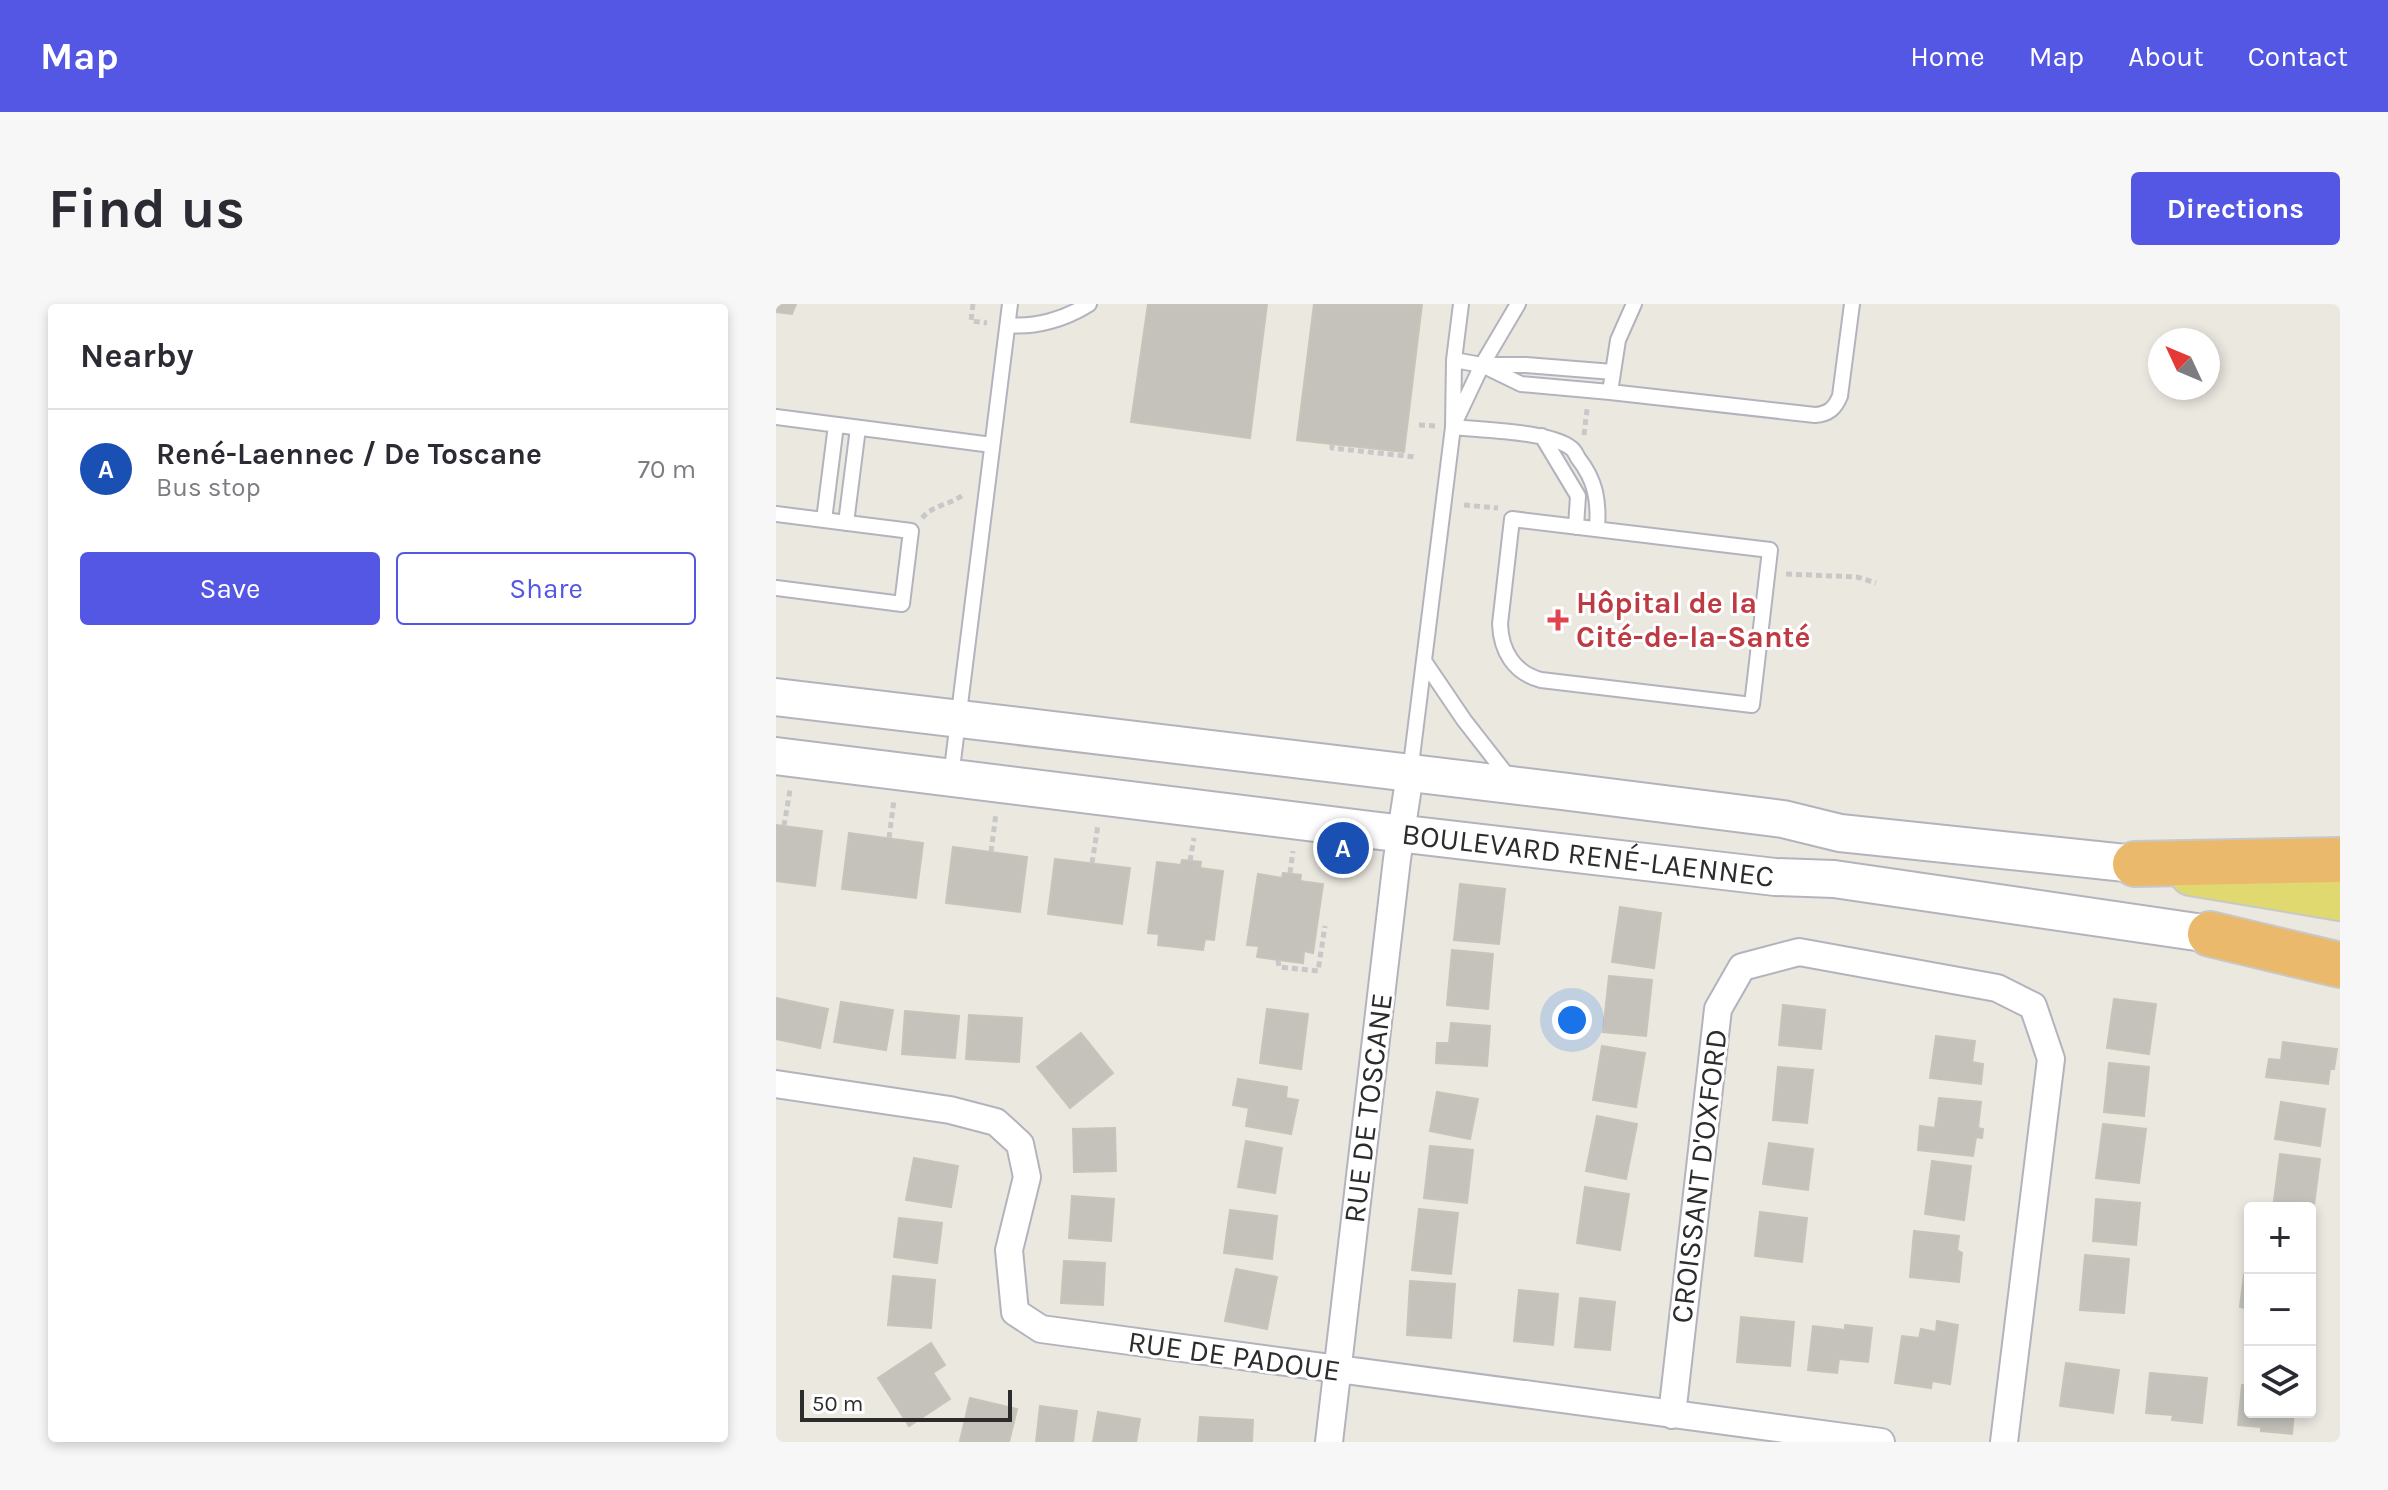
<!DOCTYPE html>
<meta charset="utf-8">
<style>
body{margin:0;font-family:Karla,sans-serif;background:#f7f7f7;color:#2b2b33}
.controls{position:absolute;right:24px;bottom:24px;display:grid;overflow:hidden;border-radius:8px;box-shadow:0 4px 12px #0003}
.controls button{width:72px;height:72px;display:grid;place-items:center;padding:0;border:0;border-bottom:2px solid #e1e1e2;background:#fff;color:#2b2b33;font:40px sans-serif}
.compass{position:absolute;left:1372px;top:24px;width:72px;height:72px;border-radius:50%;background:#fff;box-shadow:0 4px 12px #0003;rotate:314deg}
.scale{position:absolute;left:24px;bottom:20px;width:212px;box-sizing:border-box;padding-left:8px;border:4px solid #2c2c2c;border-top:0;font-size:22px;line-height:28px;white-space:nowrap;color:#2c2c2c;-webkit-text-stroke:6px #fff;paint-order:stroke}
.you{position:absolute;left:796px;top:716px;width:28px;height:28px;margin:-20px;border:6px solid #fff;border-radius:50%;background:#1a73e8;box-shadow:0 0 0 12px #1a73e833}
.badge{display:grid;place-items:center;width:52px;height:52px;border-radius:50%;background:#5456e4;color:#fff;font-size:26px;font-weight:700}
.pin{position:absolute;translate:-50% -50%;border:4px solid #fff;box-shadow:0 2px 8px #0006}
.list{margin:0;padding:0;list-style:none}
h2{display:flex;justify-content:space-between;align-items:center;height:104px;margin:0;padding:0 32px;font-size:34px}
h2 small{font-size:26px;font-weight:400;color:#7c7c81}
.list li{display:grid;grid-template-columns:52px 1fr auto;gap:24px;align-items:center;box-sizing:border-box;height:120px;padding:0 32px;border-top:2px solid #e1e1e2}
.list b{display:block;font-size:30px;white-space:nowrap}
.list p{margin:0;font-size:26px;white-space:nowrap;color:#7c7c81}
.list em{font-size:26px;font-style:normal;color:#7c7c81}
.actions{display:flex;gap:16px;padding:24px 32px}
.actions a{flex:1;padding:18px 0;border:2px solid #5456e4;border-radius:8px;text-align:center;font-size:28px;color:#5456e4}
.actions .main{background:#5456e4;color:#fff}
.icon{flex:none;width:44px;height:44px;fill:none;stroke:currentColor;stroke-width:2;stroke-linecap:round;stroke-linejoin:round}
.map{position:relative;flex:none;width:1564px;height:1138px;overflow:hidden;border-radius:8px}
header{display:flex;align-items:center;gap:48px;box-sizing:border-box;height:112px;padding:0 40px;background:#5456e4;color:#fff}
header strong{font-size:38px}
nav{display:flex;gap:44px;margin-inline-start:auto;font-size:28px}
.intro{display:flex;align-items:center;justify-content:space-between;box-sizing:border-box;height:192px;padding:0 48px}
h1{margin:0;font-size:56px}
.button{padding:20px 36px;border-radius:8px;background:#5456e4;color:#fff;font-size:28px;font-weight:700}
main{display:flex;gap:48px;padding:0 48px}
aside{flex:1;background:#fff;border-radius:8px;box-shadow:0 4px 12px #0003}
.map>svg:first-child{display:block}
.building{fill:#c4c2bb;stroke:#c7c4b9;stroke-width:2}
.lines{fill:none;stroke-linecap:round;stroke-linejoin:round}
.lane-casing{stroke:#b3b3be;stroke-width:18}
.street-casing{stroke:#b3b3be;stroke-width:30}
.secondary-casing{stroke:#b3b3be;stroke-width:40}
.primary-casing{stroke:#c8c8c8;stroke-width:46}
.highway-casing{stroke:#c8c8c8;stroke-width:48}
.path{stroke:#c8c8c8;stroke-width:5;stroke-dasharray:6 4;stroke-linecap:butt}
.lane{stroke:#fff;stroke-width:14}
.street{stroke:#fff;stroke-width:26}
.secondary{stroke:#fff;stroke-width:36}
.primary{stroke:#e0d970;stroke-width:42}
.highway{stroke:#ebb96b;stroke-width:44}
.health-dot{fill:#e0444e;stroke:#fff;stroke-width:3}
.labels{text-anchor:middle;stroke-width:6;stroke-linejoin:round;paint-order:stroke}
.health-label{font-size:30px;font-weight:bold;fill:#be3a42;stroke:#fff;text-anchor:start}
.street-label{font-size:30px;fill:#2c2c2c;stroke:#fff}
</style>
<header>
<strong>Map</strong>
<nav><a>Home</a><a>Map</a><a>About</a><a>Contact</a></nav>
</header>
<div class="intro"><h1>Find us</h1><a class="button">Directions</a></div>
<main>
<aside>
<h2>Nearby<small></small></h2>
<ul class="list">
<li><span class="badge" style="background:#1a4fb4">A</span><div><b>René-Laennec / De Toscane</b><p>Bus stop</p></div><em>70 m</em></li>
</ul>
<div class="actions"><a class="main">Save</a><a>Share</a></div>
</aside>
<div class="map">
<svg width="1564" height="1138" viewBox="0 0 1564 1138">
<rect width="100%" height="100%" fill="#ebe8e0"/>
<path class="building" d="M0 0H20L16 10 0 8Z
M372 0H491L474 134 355 118Z
M538 0H646L628 148 521 136Z
M0 521 46 527 39 582 0 577Z
M73 529 147 539 140 594 66 585Z
M177 543 251 553 244 608 170 599Z
M279 555 354 564 346 620 272 610Z
M406 556 425 558 424 564 447 567 438 636 429 635 427 646 382 641 383 630 372 629 381 558 405 561Z
M507 569 525 571 524 577 547 580 537 649 528 647 527 659 481 653 483 642 471 641 482 570 506 574Z
M684 580 729 585 723 640 678 636Z
M844 603 885 609 878 664 836 658Z
M676 646 717 650 712 705 671 701Z
M833 672 876 676 870 732 827 728Z
M0 694 52 705 44 744 0 735Z
M1338 695 1380 700 1373 750 1331 744Z
M65 698 117 706 110 746 58 738Z
M1007 701 1049 706 1045 745 1003 741Z
M491 705 532 710 525 765 484 759Z
M129 707 183 712 179 754 126 750Z
M193 711 246 714 243 758 190 755Z
M675 719 714 722 711 762 660 759 661 739H673Z
M305 729 337 769 294 804 261 763Z
M1160 732 1199 737 1196 758 1207 760 1205 780 1154 774Z
M1507 738 1561 745 1558 765H1554L1552 780 1490 773 1493 755 1505 756Z
M826 742 869 749 860 803 817 796Z
M1333 759 1373 763 1368 812 1328 808Z
M1002 763 1037 766 1031 819 997 816Z
M462 775 511 783 510 794 522 796 515 830 470 822 473 804 457 801Z
M661 788 702 795 694 835 654 827Z
M1163 794 1205 798 1202 824 1207 825 1206 834 1200 833 1197 852 1142 846 1144 822 1159 824Z
M1505 798 1549 805 1544 842 1499 835Z
M821 812 861 820 850 875 810 867Z
M1327 820 1370 825 1363 879 1320 874Z
M339 824 340 867 298 868 297 825Z
M470 837 506 844 499 889 462 883Z
M993 839 1037 845 1032 886 987 880Z
M654 842 697 846 691 899 648 894Z
M1504 850 1544 855 1537 909 1534 908V904H1497Z
M138 854 182 862 175 903 130 896Z
M1156 857 1195 862 1188 916 1149 910Z
M809 883 853 890 844 946 801 939Z
M296 892 338 895 335 937 293 934Z
M1320 895 1364 899 1360 941 1317 937Z
M643 905 682 909 675 970 636 966Z
M454 906 501 912 496 955 448 949Z
M984 908 1031 914 1026 958 979 952Z
M123 914 166 919 161 959 118 953Z
M1138 927 1183 932 1181 946 1186 949 1183 978 1134 973Z
M1309 951 1353 955 1348 1009 1304 1006Z
M288 957 329 959 327 1001 285 999Z
M460 965 501 973 491 1025 449 1017Z
M1468 971 1474 972V1005L1464 1003Z
M117 972 159 976 155 1024 112 1021Z
M634 977 679 980 675 1034 631 1031Z
M743 986 782 990 777 1041 738 1037Z
M804 994 839 998 834 1046 799 1043Z
M965 1013 1018 1018 1014 1062 961 1058Z
M1161 1017 1182 1021 1174 1080 1156 1077 1155 1084 1119 1079 1126 1032 1143 1034 1145 1025 1160 1028Z
M1069 1021 1096 1024 1092 1058 1063 1055 1061 1069 1032 1066 1037 1022 1069 1026Z
M155 1039 169 1061 157 1069 174 1095 133 1122 102 1074Z
M1290 1059 1343 1066 1337 1109 1284 1102Z
M1374 1069 1431 1074 1426 1119 1396 1116 1397 1111 1370 1109Z
M1466 1081 1474 1082V1108H1518L1516 1130 1485 1127V1123L1462 1121Z
M194 1094 241 1105 233 1138 184 1137Z
M264 1102 301 1107 297 1138H260Z
M322 1108 364 1115 360 1138H317Z
M424 1113 477 1116 476 1138H422Z"/>
<g class="lines">
<g class="lane-casing">
<path id="lane" d="M858 0 842 36 834 88 1039 111C1053 110 1059 104 1064 92L1076 0
M232 21C259 24 289 15 313 0
M678 56 706 61H750L837 68
M710 63 745 80 834 88
M0 113 216 141
M680 116 706 61 742 0
M677 123C705 126 773 127 795 144 798 146 800 150 802 154 820 177 823 197 821 225
M766 132 802 192 800 223
M0 210 135 227 126 300 0 284
M736 215 994 246 976 401 765 376C738 369 725 347 724 320Z
M48 216 60 121
M70 219 82 124
M648 357 688 416 734 475
M634 469 677 123 678 56 685 0
M175 473 234 0"/>
</g>
<g class="street-casing">
<path id="street" d="M0 780 174 806 220 818 244 840 251 873 233 946 239 1008 265 1025 1105 1138
M896 1111 942 705 966 663 1023 648 1221 684 1257 702 1275 755 1228 1138
M553 1138 621 555 634 470"/>
</g>
<g class="secondary-casing">
<g id="secondary">
<path d="M0 393 785 487 1007 515 1064 529 1359 560"/>
<path id="s1" d="M0 452 595 526 999 573 1058 575 1434 630"/>
</g>
</g>
<g class="primary-casing">
<path id="primary" d="M1415 570 1564 595"/>
</g>
<g class="highway-casing">
<path id="highway" d="M1359 560 1564 556
M1434 630 1564 661"/>
</g>
<path class="path" d="M197 0 195 17 211 19
M643 121 660 122
M808 131 811 105
M556 140V144L639 153
M688 201 722 204
M146 214C158 200 175 201 188 190
M1010 270 1081 273 1100 279
M8 522 14 486
M113 534 118 496
M215 548 220 509
M414 557 418 534
M316 559 322 521
M514 569 517 547
M502 656 503 663 542 667 549 622"/>
<use href="#lane" class="lane"/>
<use href="#street" class="street"/>
<use href="#secondary" class="secondary"/>
<use href="#primary" class="primary"/>
<use href="#highway" class="highway"/>
</g>
<path class="health-dot" d="M778 304h8v8h8v8h-8v8h-8v-8h-8v-8h8z"/>
<g class="labels">
<g class="health-label">
<text x="800" y="309">Hôpital de la<tspan x="800" dy="34">Cité-de-la-Santé</tspan></text>
</g>
<g class="street-label">
<text dy="10" stroke="none"><textPath href="#s1" startOffset="818">BOULEVARD RENÉ-LAENNEC</textPath></text>
<text transform="translate(592 804) rotate(-83)" y="10">RUE DE TOSCANE</text>
<text transform="translate(923 872) rotate(-83)" y="10">CROISSANT D'OXFORD</text>
<text transform="translate(458 1052) rotate(8)" y="10">RUE DE PADOUE</text>
</g>
</g>
</svg>
<div class="controls">
<button>+</button>
<button>−</button>
<button><svg class="icon" aria-label="layers" viewBox="0 0 24 24"><path d="M12 4l9 5-9 5-9-5zM3 14l9 5 9-5"/></svg></button>
</div>
<svg class="compass" viewBox="-18 -18 36 36"><path d="M0-13l5 13h-10z" fill="#e53935"/><path d="M0 13l5-13h-10z" fill="#7c7c81"/></svg>
<div class="scale">50 m</div>
<div class="you"></div>
<div class="pin badge" style="left:567px;top:544px;background:#1a4fb4">A</div>
</div>
</main>
